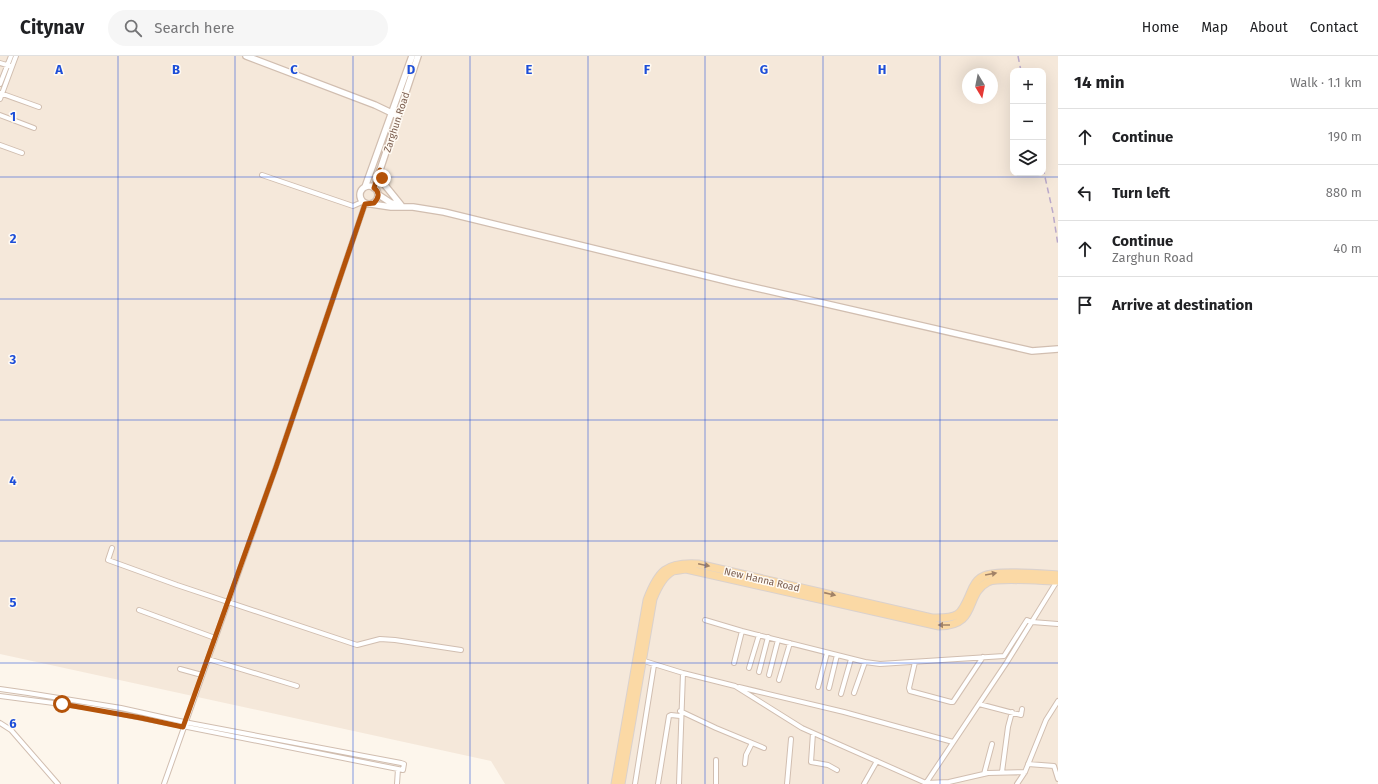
<!DOCTYPE html>
<meta charset="utf-8">
<style>
body{margin:0;font-family:"Fira Sans",sans-serif;background:#f6f6f6;color:#202124}
.controls{position:absolute;right:12px;top:12px;display:grid;overflow:hidden;border-radius:8px;box-shadow:0 4px 16px #0002}
.controls button{width:36px;height:36px;display:grid;place-items:center;padding:0;border:0;border-bottom:1px solid #e0e0e0;background:#fff;color:#202124;font:20px sans-serif}
.compass{position:absolute;left:962px;top:12px;width:36px;height:36px;border-radius:50%;background:#fff;box-shadow:0 4px 16px #0002;rotate:170deg}
.stop{position:absolute;width:12px;height:12px;margin:-9px;border:3px solid #b45309;border-radius:50%;background:#fff}
.stop.end{background:#b45309;border-color:#fff;box-shadow:0 1px 4px #0008}
.list{margin:0;padding:0;list-style:none}
h2{display:flex;justify-content:space-between;align-items:center;height:52px;margin:0;padding:0 16px;font-size:17px}
h2 small{font-size:13px;font-weight:400;color:#757577}
.list li{display:grid;grid-template-columns:26px 1fr auto;gap:12px;align-items:center;box-sizing:border-box;height:56px;padding:0 16px;border-top:1px solid #e0e0e0}
.list b{display:block;font-size:15px;white-space:nowrap}
.list p{margin:0;font-size:13px;white-space:nowrap;color:#757577}
.list em{font-size:13px;font-style:normal;color:#757577}
.icon{flex:none;width:22px;height:22px;fill:none;stroke:currentColor;stroke-width:2;stroke-linecap:round;stroke-linejoin:round}
.map{position:relative;flex:none;width:1058px;height:728px;overflow:hidden}
header{display:flex;align-items:center;gap:24px;box-sizing:border-box;height:56px;padding:0 20px;background:#fff;border-bottom:1px solid #e0e0e0}
header strong{font-size:19px}
nav{display:flex;gap:22px;margin-inline-start:auto;font-size:14px}
.search{width:280px;height:36px;background:#f6f6f6;display:flex;align-items:center;gap:10px;box-sizing:border-box;padding:0 14px;border-radius:22px;color:#757577;font-size:15px}
main{display:flex}
aside{flex:1;background:#fff}
.map>svg:first-child{display:block}
.residential{fill:#f5e8da;fill-rule:evenodd}
.lines{fill:none;stroke-linecap:round;stroke-linejoin:round}
.minor-casing{stroke:#d1beb0;stroke-width:6}
.tertiary-casing{stroke:#d1beb0;stroke-width:8}
.primary-casing{stroke:#dad1cd;stroke-width:9}
.minor{stroke:#fff;stroke-width:4}
.tertiary{stroke:#fff;stroke-width:5.5}
.primary{stroke:#fbd9a5;stroke-width:7}
.rail{stroke:#b9a8c9;stroke-width:1.5;stroke-dasharray:6 4;stroke-linecap:butt}
.oneway{fill:#a18267}
.route{stroke:#b45309;stroke-width:5}
.grid{fill:none;stroke:#1d4ed8;stroke-width:1;stroke-opacity:0.55}
.labels{text-anchor:middle;stroke-width:3;stroke-linejoin:round;paint-order:stroke}
.street-label{font-size:10px;fill:#7a5c4d;stroke:#fffaf3}
.grid-label{font-size:13px;text-anchor:middle;font-weight:bold;fill:#1d4ed8;stroke:#fffaf3;stroke-width:3;stroke-linejoin:round;paint-order:stroke}
</style>
<header>
<strong>Citynav</strong>
<div class="search"><svg class="icon" aria-label="search" viewBox="0 0 24 24"><circle cx="10" cy="10" r="6"/><path d="M15 15l6 6"/></svg>Search here</div>
<nav><a>Home</a><a>Map</a><a>About</a><a>Contact</a></nav>
</header>
<main>
<div class="map">
<svg width="1058" height="728" viewBox="0 0 1058 728">
<rect width="100%" height="100%" fill="#fdf6ec"/>
<path class="residential" d="M0 0H1058V728H505L491 705 0 598ZM1013 15H1043V117H1013ZM968 18H992V42H968Z"/>
<g class="lines">
<g class="minor-casing">
<path id="minor" d="M0 7 10 10
M0 28 11 0
M0 37 39 51
M0 43 16 0
M0 59 34 72
M0 89 22 97
M262 119 353 150 362 146
M112 492 108 504 177 529 357 589 380 583 395 584 461 594
M139 554 215 582
M705 564 742 575 865 606 880 608 1004 600 1027 564 1032 566 1058 568
M208 603 297 630
M641 604 683 617 735 630 802 672 926 727 1007 606 1057 525
M915 606 909 632 910 635 951 646H953L983 601
M734 607 742 575
M749 612 759 579
M180 613 202 619
M759 616 768 581
M769 619 778 584
M779 624 790 587
M739 631 844 656 953 686
M818 631 827 597
M829 632 837 599
M0 633 28 637 121 652 184 666 401 707 404 708 403 714 92 652 0 640
M854 637 865 606
M841 638 851 603
M979 648 1021 659 1022 653
M680 655 716 672 764 692
M0 667 11 674 58 728
M813 677 811 706 828 709 837 714
M745 708 746 699 752 687
M1028 708 1054 710 1058 723
M1002 716 1008 671 1012 656
M984 718 992 688
M164 728 277 408 365 148
M397 728 398 713
M635 728 654 609
M658 728 669 660 671 659 680 660
M679 728 683 617
M716 728V704
M787 728 791 683
M864 728 877 705
M925 728 926 727 949 726 988 717 1025 716
M1017 728 1025 716 1046 664 1058 645"/>
</g>
<g class="tertiary-casing">
<path id="tertiary" d="M246 0 375 49 398 60
M380 114 384 128 401 149
M360 139a9 9 0 1 1 18 0a9 9 0 1 1-18 0Z
M365 131 412 0
M374 132 418 0
M379 139 391 147 400 149
M371 148 391 151H413L444 156 735 227 1032 295 1058 293"/>
</g>
<g class="primary-casing">
<path id="primary" d="M615 728 647 544C658 515 666 506 698 508L932 562C963 563 961 557 973 531 975 527 979 522 984 520 996 514 1042 518 1058 519
M621 728 653 543C657 533 663 520 673 515 677 514 682 514 686 513L939 570C979 570 964 538 988 526 997 521 1045 525 1058 525"/>
</g>
<use href="#minor" class="minor"/>
<use href="#tertiary" class="tertiary"/>
<use href="#primary" class="primary"/>
<path class="rail" d="M1018 0 1021 15
M1043 112 1053 157 1058 189"/>
</g>
<defs><path id="oneway-solid" d="M-6-.8H1V-3.2L6.5 0L1 3.2V.8H-6Z"/></defs>
<g class="oneway">
<use href="#oneway-solid" transform="translate(704 509) rotate(12)"/>
<use href="#oneway-solid" transform="translate(991 518) rotate(-10)"/>
<use href="#oneway-solid" transform="translate(830 538) rotate(13)"/>
<use href="#oneway-solid" transform="translate(944 569) rotate(180)"/>
</g>
<g class="lines">
<path class="route" d="M62 648 141 662 183 671 276 411 365 148 374 147C379 142 380 136 374 132L380 114 382 122"/>
</g>
<path class="grid" d="M118 0V728M235 0V728M353 0V728M470 0V728M588 0V728M705 0V728M823 0V728M940 0V728M0 121H1058M0 243H1058M0 364H1058M0 485H1058M0 607H1058"/>
<g class="labels">
<g class="street-label">
<text transform="translate(396 66) rotate(-72)" y="4">Zarghun Road</text>
<text transform="translate(762 523) rotate(13)" y="4">New Hanna Road</text>
</g>
</g>
<g class="grid-label">
<text x="59" y="18">A</text>
<text x="176" y="18">B</text>
<text x="294" y="18">C</text>
<text x="411" y="18">D</text>
<text x="529" y="18">E</text>
<text x="647" y="18">F</text>
<text x="764" y="18">G</text>
<text x="882" y="18">H</text>
<text x="13" y="65">1</text>
<text x="13" y="187">2</text>
<text x="13" y="308">3</text>
<text x="13" y="429">4</text>
<text x="13" y="551">5</text>
<text x="13" y="672">6</text>
</g>
</svg>
<div class="controls">
<button>+</button>
<button>−</button>
<button><svg class="icon" aria-label="layers" viewBox="0 0 24 24"><path d="M12 4l9 5-9 5-9-5zM3 14l9 5 9-5"/></svg></button>
</div>
<svg class="compass" viewBox="-18 -18 36 36"><path d="M0-13l5 13h-10z" fill="#e53935"/><path d="M0 13l5-13h-10z" fill="#757577"/></svg>
<div class="stop" style="left:62px;top:648px"></div>
<div class="stop end" style="left:382px;top:122px"></div>
</div>
<aside>
<h2>14 min<small>Walk · 1.1 km</small></h2>
<ul class="list">
<li><svg class="icon" aria-label="ahead" viewBox="0 0 24 24"><path d="M12 20V5M6 11l6-6 6 6"/></svg><div><b>Continue</b></div><em>190 m</em></li>
<li><svg class="icon" aria-label="left" viewBox="0 0 24 24"><path d="M17 20v-9H6M10 6l-5 5 5 5"/></svg><div><b>Turn left</b></div><em>880 m</em></li>
<li><svg class="icon" aria-label="ahead" viewBox="0 0 24 24"><path d="M12 20V5M6 11l6-6 6 6"/></svg><div><b>Continue</b><p>Zarghun Road</p></div><em>40 m</em></li>
<li><svg class="icon" aria-label="arrive" viewBox="0 0 24 24"><path d="M6 21V4h12l-3 4 3 4H6"/></svg><div><b>Arrive at destination</b></div></li>
</ul>
</aside>
</main>
